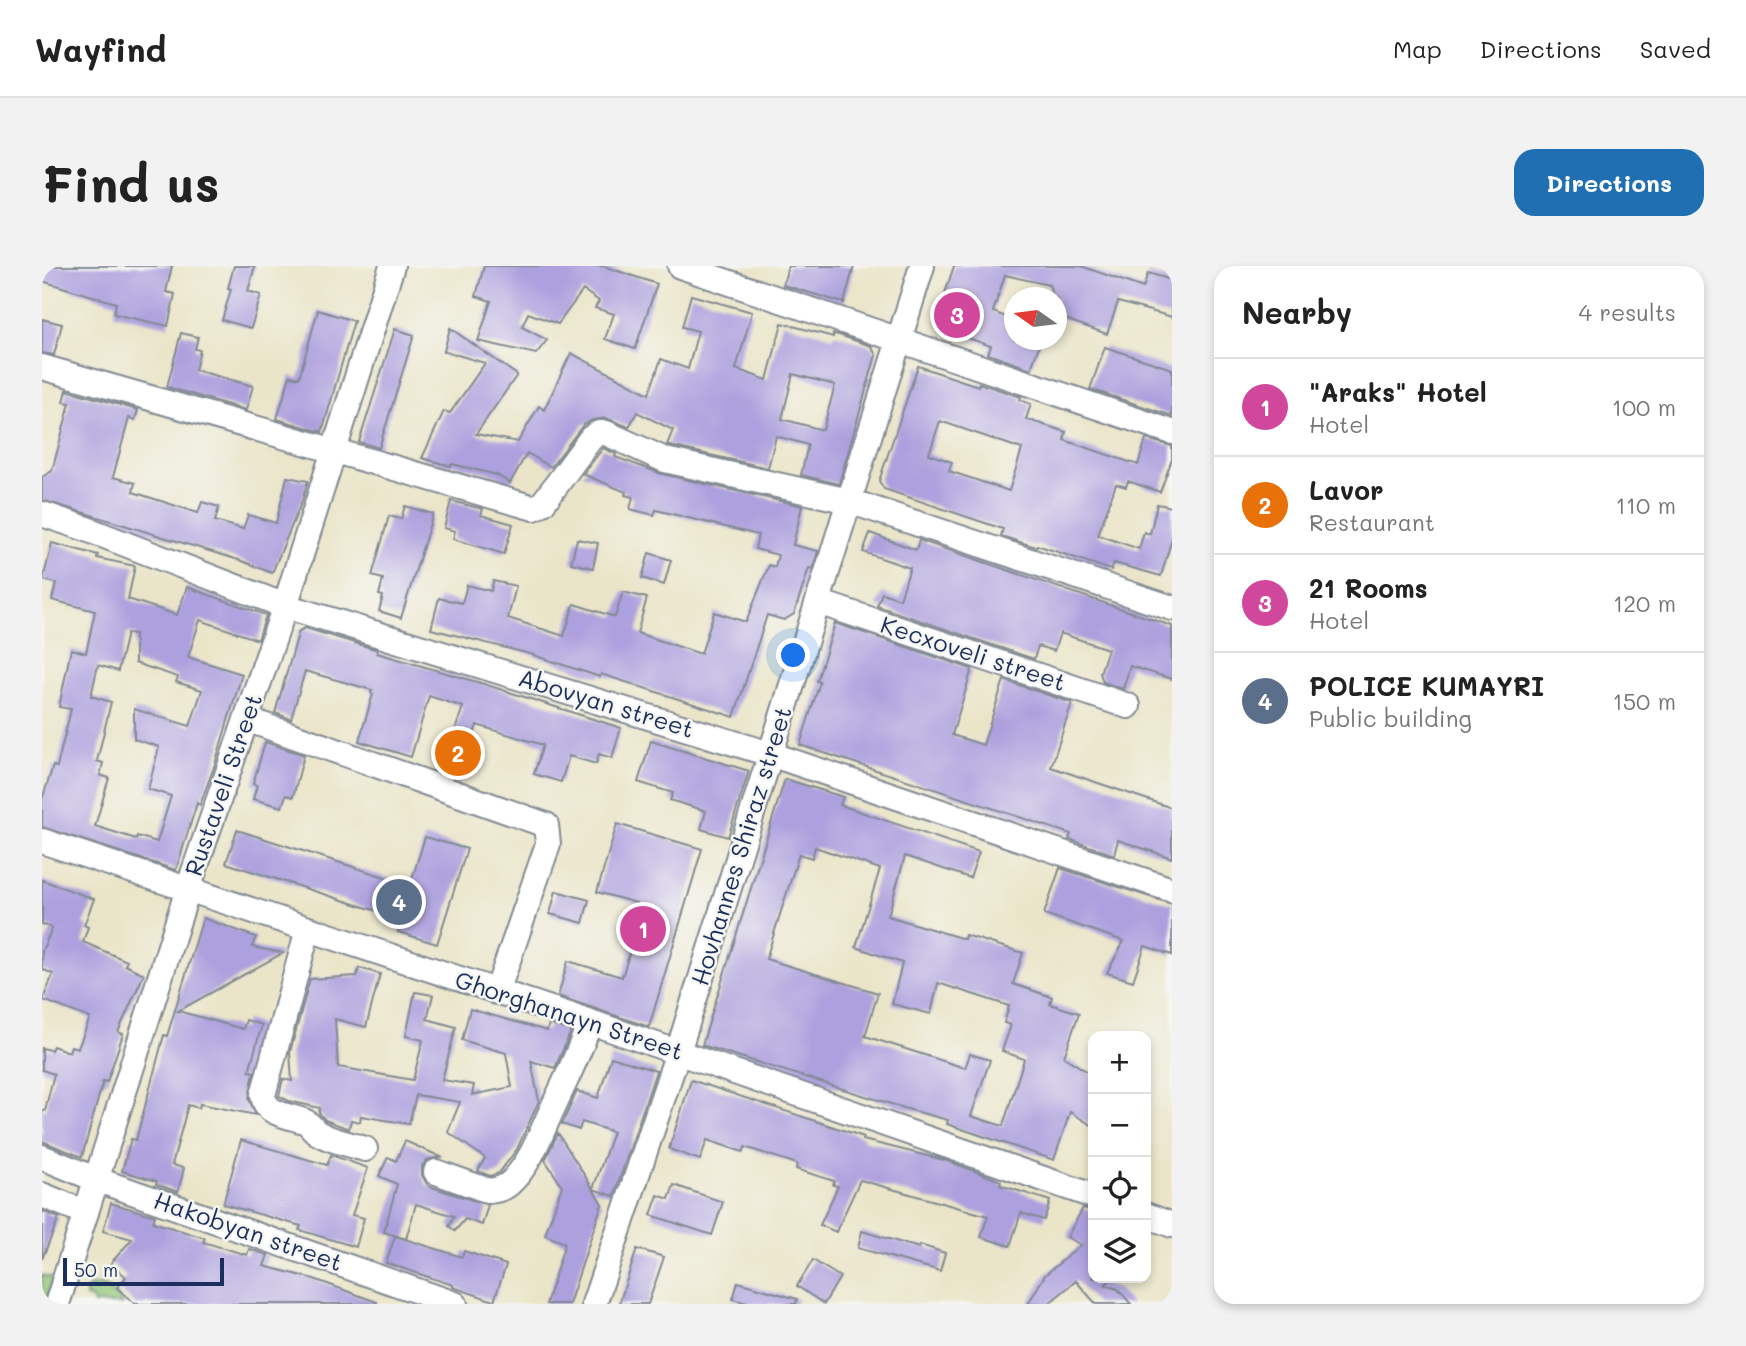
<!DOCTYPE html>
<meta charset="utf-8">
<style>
body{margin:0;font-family:Mali,sans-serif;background:#f2f2f2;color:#222}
.controls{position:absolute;right:21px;bottom:21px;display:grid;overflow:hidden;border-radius:14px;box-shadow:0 4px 10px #0003}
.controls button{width:63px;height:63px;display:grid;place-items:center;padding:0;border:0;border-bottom:2px solid #e0e0e0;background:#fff;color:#222;font:35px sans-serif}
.compass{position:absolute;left:962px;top:21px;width:63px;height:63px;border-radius:50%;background:#fff;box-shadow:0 4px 10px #0003;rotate:284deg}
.scale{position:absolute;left:21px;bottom:18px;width:161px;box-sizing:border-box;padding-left:7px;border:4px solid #1b2f5e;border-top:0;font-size:19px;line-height:24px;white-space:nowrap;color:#1b2f5e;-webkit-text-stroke:5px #f6f6f2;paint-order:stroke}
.you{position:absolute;left:752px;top:390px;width:24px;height:24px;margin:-18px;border:5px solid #fff;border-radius:50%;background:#1a73e8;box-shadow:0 0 0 10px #1a73e833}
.badge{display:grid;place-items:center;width:46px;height:46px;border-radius:50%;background:#1f6fb2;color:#fff;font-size:23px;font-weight:700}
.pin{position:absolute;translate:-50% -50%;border:4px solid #fff;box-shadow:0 2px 7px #0006}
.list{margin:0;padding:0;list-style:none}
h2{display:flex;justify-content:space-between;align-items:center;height:91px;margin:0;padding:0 28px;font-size:30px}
h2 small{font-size:23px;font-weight:400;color:#767676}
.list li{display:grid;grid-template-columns:46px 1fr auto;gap:21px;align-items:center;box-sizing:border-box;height:98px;padding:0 28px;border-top:2px solid #e0e0e0}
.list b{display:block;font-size:26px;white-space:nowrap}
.list p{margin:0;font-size:23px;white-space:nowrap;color:#767676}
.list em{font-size:23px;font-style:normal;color:#767676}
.icon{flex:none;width:38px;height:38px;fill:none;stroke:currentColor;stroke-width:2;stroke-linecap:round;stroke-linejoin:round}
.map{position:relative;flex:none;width:1130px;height:1038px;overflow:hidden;border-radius:21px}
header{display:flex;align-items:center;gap:42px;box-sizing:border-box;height:98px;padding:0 35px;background:#fff;border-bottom:2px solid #e0e0e0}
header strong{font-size:33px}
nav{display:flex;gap:38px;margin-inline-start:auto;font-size:24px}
.intro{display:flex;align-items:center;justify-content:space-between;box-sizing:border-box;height:168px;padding:0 42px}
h1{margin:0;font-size:49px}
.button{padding:18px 32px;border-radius:21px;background:#1f6fb2;color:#fff;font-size:24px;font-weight:700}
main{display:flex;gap:42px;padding:0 42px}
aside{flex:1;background:#fff;border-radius:21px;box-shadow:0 4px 10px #0003}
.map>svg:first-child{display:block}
.green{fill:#90c576;stroke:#567a6a;stroke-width:2}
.building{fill:#ada0de;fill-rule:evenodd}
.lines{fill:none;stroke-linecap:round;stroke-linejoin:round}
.minor-casing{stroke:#828a93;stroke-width:28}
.minor{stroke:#fff;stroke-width:24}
.labels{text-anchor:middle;stroke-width:5;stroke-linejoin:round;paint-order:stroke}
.street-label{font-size:24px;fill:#1b2f5e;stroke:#f6f6f2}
</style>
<header>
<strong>Wayfind</strong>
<nav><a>Map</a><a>Directions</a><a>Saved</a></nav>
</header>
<div class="intro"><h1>Find us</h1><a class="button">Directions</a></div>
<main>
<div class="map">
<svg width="1130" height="1038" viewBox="0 0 1130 1038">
<rect width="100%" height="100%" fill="#f6f6f2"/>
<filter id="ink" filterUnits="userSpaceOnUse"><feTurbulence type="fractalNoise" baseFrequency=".0143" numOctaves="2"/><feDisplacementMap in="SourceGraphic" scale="14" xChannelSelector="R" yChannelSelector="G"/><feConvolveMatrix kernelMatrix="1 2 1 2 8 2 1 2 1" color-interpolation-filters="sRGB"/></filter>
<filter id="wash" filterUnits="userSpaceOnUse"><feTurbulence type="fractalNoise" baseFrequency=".00686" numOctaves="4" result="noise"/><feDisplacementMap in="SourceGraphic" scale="28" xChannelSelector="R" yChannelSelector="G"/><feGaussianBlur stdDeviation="1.57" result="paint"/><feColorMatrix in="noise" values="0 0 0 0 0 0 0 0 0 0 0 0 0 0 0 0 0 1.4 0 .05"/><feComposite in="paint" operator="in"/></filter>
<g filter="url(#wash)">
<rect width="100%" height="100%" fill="#eae5c8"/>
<path class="green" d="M0 1009 11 1012 3 1038H0Z
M60 1018 76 1031 80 1038H52L50 1033 44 1031V1025L47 1021Z"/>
<g id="blocks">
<path class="building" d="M0 0H130L124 26 133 28 126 60 72 48 74 37 0 15Z
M192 0H213L206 25 219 29 209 62 180 54 189 23 186 22Z
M442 0H561L615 18 593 83 563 73 572 48 553 42 557 35 541 24 516 58 486 47 480 61 505 74 494 88 436 75 449 35 434 30Z
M746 0H812L802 37 741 19Z
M912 0H1039L1101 22 1106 7 1130 14V51L1076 36 1065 68 1014 50V32H1012L1007 19 963 9 951 46 972 54V74H999L989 103 946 88 949 80 900 63 911 29 903 27Z
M649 29 710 46 694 103 725 114 740 57 791 71V68L797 69 829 80 834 89 797 218 759 209 766 179 734 170 726 202 628 180 625 179 631 164 595 146 587 161 564 152 550 154 541 159 509 201 485 187 468 217 455 209 410 198 409 200 380 192 402 145 408 147 443 97 402 85 408 62 475 109 434 168 476 176 497 140 502 144 529 87 607 128 619 93 646 103 656 65 640 61ZM751 108 793 119 781 164 740 153Z
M276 44 312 55 280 166 235 153 248 110 257 112Z
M0 53 20 58 12 89 0 87Z
M353 63 372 69 337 182 317 176Z
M139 67 156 71 153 83 158 84 153 104 211 120 204 144 125 121Z
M1063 81 1130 103V150L1048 123Z
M876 100 936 120 937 117 979 131 978 134 989 138 984 153 1024 166 1022 174 1096 199 1104 173 1130 180V193L1118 226 1086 215 1084 221 1074 218 1056 269 1097 283 1102 266 1108 268 1115 238 1130 241V272L1119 310 1072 297 1069 304 995 279 994 281 959 270 961 263 842 223 837 215ZM898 155 980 183 967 225 907 205 910 196 887 188Z
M25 124 96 144 93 154 87 152 71 211 93 217 91 226 156 247 160 236 177 241 173 255 201 263 206 249 234 257 245 211 266 215 260 235 230 307 200 295 0 234V211L10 205 28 137 22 136Z
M561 182 574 188 573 191 620 208 760 240 751 279 776 285 771 303 767 302 752 348 742 354 725 349 692 451 559 408 558 411 488 388 389 363 397 332 420 337 425 319 449 325 451 315 474 320 466 352 522 370 532 338 573 351 581 326 605 332 595 367 659 388 672 346 704 356 727 299 733 301 736 289 713 283 716 269 614 244 612 249 588 243 591 231 583 229 584 226 541 208Z
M409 235 441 243 439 249 471 258 462 288 411 273 413 265 402 262Z
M363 240 391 248 359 352 337 345 341 330 337 329 341 313 330 310 347 250 359 253Z
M828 267 874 284 877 274 1130 360V413L1088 400 1081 423 1061 416 1058 407 1066 383 1018 367 1012 385 996 380 992 393 835 340 840 327 858 333 868 302 821 286Z
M535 273 556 277 551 302 529 297Z
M10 277 56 289 55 292 93 300 86 333 135 349 145 321 224 349 216 374 158 354 146 391 200 408 173 498 158 539 155 537 134 604 0 561V534L11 500 15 501 29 443 17 441 29 383 44 387 53 345 10 334 14 317 1 314ZM85 367 93 368V397L136 411 134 416 160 424 148 460 92 443V473L117 481 106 523 129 530 115 576 95 570 94 573 53 560 67 512 58 509 61 497 55 495 69 436 49 430 56 399 76 405Z
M607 287 629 294 622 319 600 312Z
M793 357 930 403 910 469 941 479 962 414 1030 437 1009 501 1130 542V592L1076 574 1072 589 1027 573 1029 568 758 479 778 416 775 415Z
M263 362 336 384 335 387 442 418 579 462 570 492 557 488 554 498 527 490 519 516 492 508 501 479 435 459 418 511 399 505 421 441 387 430 369 491 317 475 331 428 329 427 330 424 263 405 249 453 233 447 257 365Z
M609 475 707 505 686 571 659 563 664 545 628 534 631 527 596 516Z
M223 476 262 489 251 531 244 529 240 541 211 533 215 519 211 518Z
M743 513 801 531 798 539 937 586 928 612 863 590 846 650 922 673 923 669 981 687 971 718 1010 731 1008 738 1037 747 1022 791 1051 809V860L1028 846 1012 894 905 858 906 854 865 843 660 779ZM773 581 838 603 814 681 860 697 850 738 889 748 896 717 967 740 962 757 969 759 960 785 982 793 961 860 929 850 948 794 928 788 923 802 823 770 836 727 724 693 757 588 770 592Z
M575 558 660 583 607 761 516 730 526 695 580 711 598 653 590 651 594 637 555 626Z
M195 564 368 619 383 571 425 583 395 678 356 666 360 653 184 597Z
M1018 602 1130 638V689L1103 680 1091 715 1065 707 1082 675 1002 648Z
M0 614 52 633 42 659 46 661 41 676 85 695 83 699 102 708 76 766 81 768 65 816 61 815 40 891 0 875V844L3 845 12 808 0 804V782L9 784 11 780 27 786 29 780 36 782 48 752 1 734 11 708 0 703V685L10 662 0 658Z
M514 625 547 634 541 657 508 648Z
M161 652 214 671 210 681 241 687 136 745 201 763 204 754 220 759 207 805 212 806 207 833 214 849 158 838 157 842 146 839 130 899 142 902 136 926 114 918 115 915 80 905 89 873 94 874 122 769 125 770Z
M317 702 338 708 324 761 293 753 296 801 371 814 381 774 364 770 373 726 391 729 385 753 414 761 400 814 432 819 430 829 470 821 464 787 420 774 428 743 505 765 507 758 529 765 513 802 489 795 497 835 475 883 457 907 448 910 436 905 443 892 406 866 418 836 374 829 367 858 319 850 318 856 309 854 307 863 283 854 277 847 278 842 247 835 237 830 241 813 250 815 248 786 268 713 315 710Z
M569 791 614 805 572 930 551 923 560 938 527 1038H504L523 977 503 969 520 920 503 894 516 867 551 923 571 866 540 856 537 864 520 858 535 825 556 832Z
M649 814 822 871 821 874 906 895 959 915 958 919 1008 935 1002 954 979 947 968 980 939 971 946 950 818 914 794 966 778 959 796 920 791 919 792 915 754 903 755 898 703 881 701 886 665 874 658 894 627 883Z
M199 874 285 899 289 889 326 902 310 949 322 952 314 981 257 964 259 960 181 938Z
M363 875 399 891 385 894 380 900V909L386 920 446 939 440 959 423 953 413 965 407 960 412 950 374 938 364 973 342 966 355 918 337 910 346 891 354 895Z
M632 919 681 936 670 969 609 949 616 929 627 933Z
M69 937 113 950 111 956 163 972 161 976 205 989 207 983 226 989 222 1000 272 1013 335 1036 334 1038H93L75 1022 84 1011 69 997 90 973 61 965Z
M1041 942 1051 945V1012H1071L1063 1019 1076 1023 1089 1038H1054L1034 1015 1006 1038H986L1003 1009 1039 979 1025 971Z
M0 945 17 952 0 993Z
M820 965 877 982 878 979 903 987 898 1005 816 982Z
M353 970 420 991 422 985 464 999 452 1035 411 1021V1019L344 997Z
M595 983 622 991 606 1038H577Z
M771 994 798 1011 782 1038 755 1020Z
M696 1016 755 1033 754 1038H709L691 1033Z"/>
</g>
</g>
<g filter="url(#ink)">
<use href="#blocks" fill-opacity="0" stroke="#828a93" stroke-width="2"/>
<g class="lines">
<g class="minor-casing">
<path id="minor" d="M638 0 1130 166
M0 101 492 242 501 237 549 172 557 167H564L623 194 807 235 1130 342
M0 248 42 262 243 340 728 488 1130 624
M776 336 1086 440
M204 453 504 559 506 578 455 726
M0 575 548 756 1051 930
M266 663 221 829C223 850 249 849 264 856 269 859 271 864 276 867 289 875 308 878 323 883
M0 891 53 913 413 1038
M394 906 447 925C454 924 461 923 467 918 490 897 500 864 513 837 526 810 538 784 548 756
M0 929 44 947
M1104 949 1130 959
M15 1038 146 623 243 340 350 0
M552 1038 636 786 880 0"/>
</g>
<use href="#minor" class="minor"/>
</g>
</g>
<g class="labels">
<g class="street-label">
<text transform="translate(931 388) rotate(18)" y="8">Kecxoveli street</text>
<text transform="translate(564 438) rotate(17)" y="8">Abovyan street</text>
<text transform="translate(182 519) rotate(-71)" y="8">Rustaveli Street</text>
<text transform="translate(700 580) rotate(-73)" y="8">Hovhannes Shiraz street</text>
<text transform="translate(527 750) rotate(18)" y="8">Ghorghanayn Street</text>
<text transform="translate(206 966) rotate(19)" y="8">Hakobyan street</text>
</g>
</g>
</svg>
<div class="controls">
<button>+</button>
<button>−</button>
<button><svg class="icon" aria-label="locate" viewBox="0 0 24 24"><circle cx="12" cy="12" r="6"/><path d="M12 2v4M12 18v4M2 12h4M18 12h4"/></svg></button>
<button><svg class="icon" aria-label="layers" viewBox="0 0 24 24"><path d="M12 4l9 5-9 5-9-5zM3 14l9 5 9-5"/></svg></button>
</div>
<svg class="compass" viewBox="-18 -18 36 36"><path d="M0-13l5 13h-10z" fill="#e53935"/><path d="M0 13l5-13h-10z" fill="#767676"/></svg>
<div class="scale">50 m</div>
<div class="you"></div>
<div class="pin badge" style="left:601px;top:663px;background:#d1479c">1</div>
<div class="pin badge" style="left:416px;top:487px;background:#e8710a">2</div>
<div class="pin badge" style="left:915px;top:49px;background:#d1479c">3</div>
<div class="pin badge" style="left:357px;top:636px;background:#5c6f8a">4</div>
</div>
<aside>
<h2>Nearby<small>4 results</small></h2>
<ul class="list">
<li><span class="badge" style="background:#d1479c">1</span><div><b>&quot;Araks&quot; Hotel</b><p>Hotel</p></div><em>100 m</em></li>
<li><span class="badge" style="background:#e8710a">2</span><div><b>Lavor</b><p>Restaurant</p></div><em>110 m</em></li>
<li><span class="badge" style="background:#d1479c">3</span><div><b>21 Rooms</b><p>Hotel</p></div><em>120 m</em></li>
<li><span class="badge" style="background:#5c6f8a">4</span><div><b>POLICE KUMAYRI</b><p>Public building</p></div><em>150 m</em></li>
</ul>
</aside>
</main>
